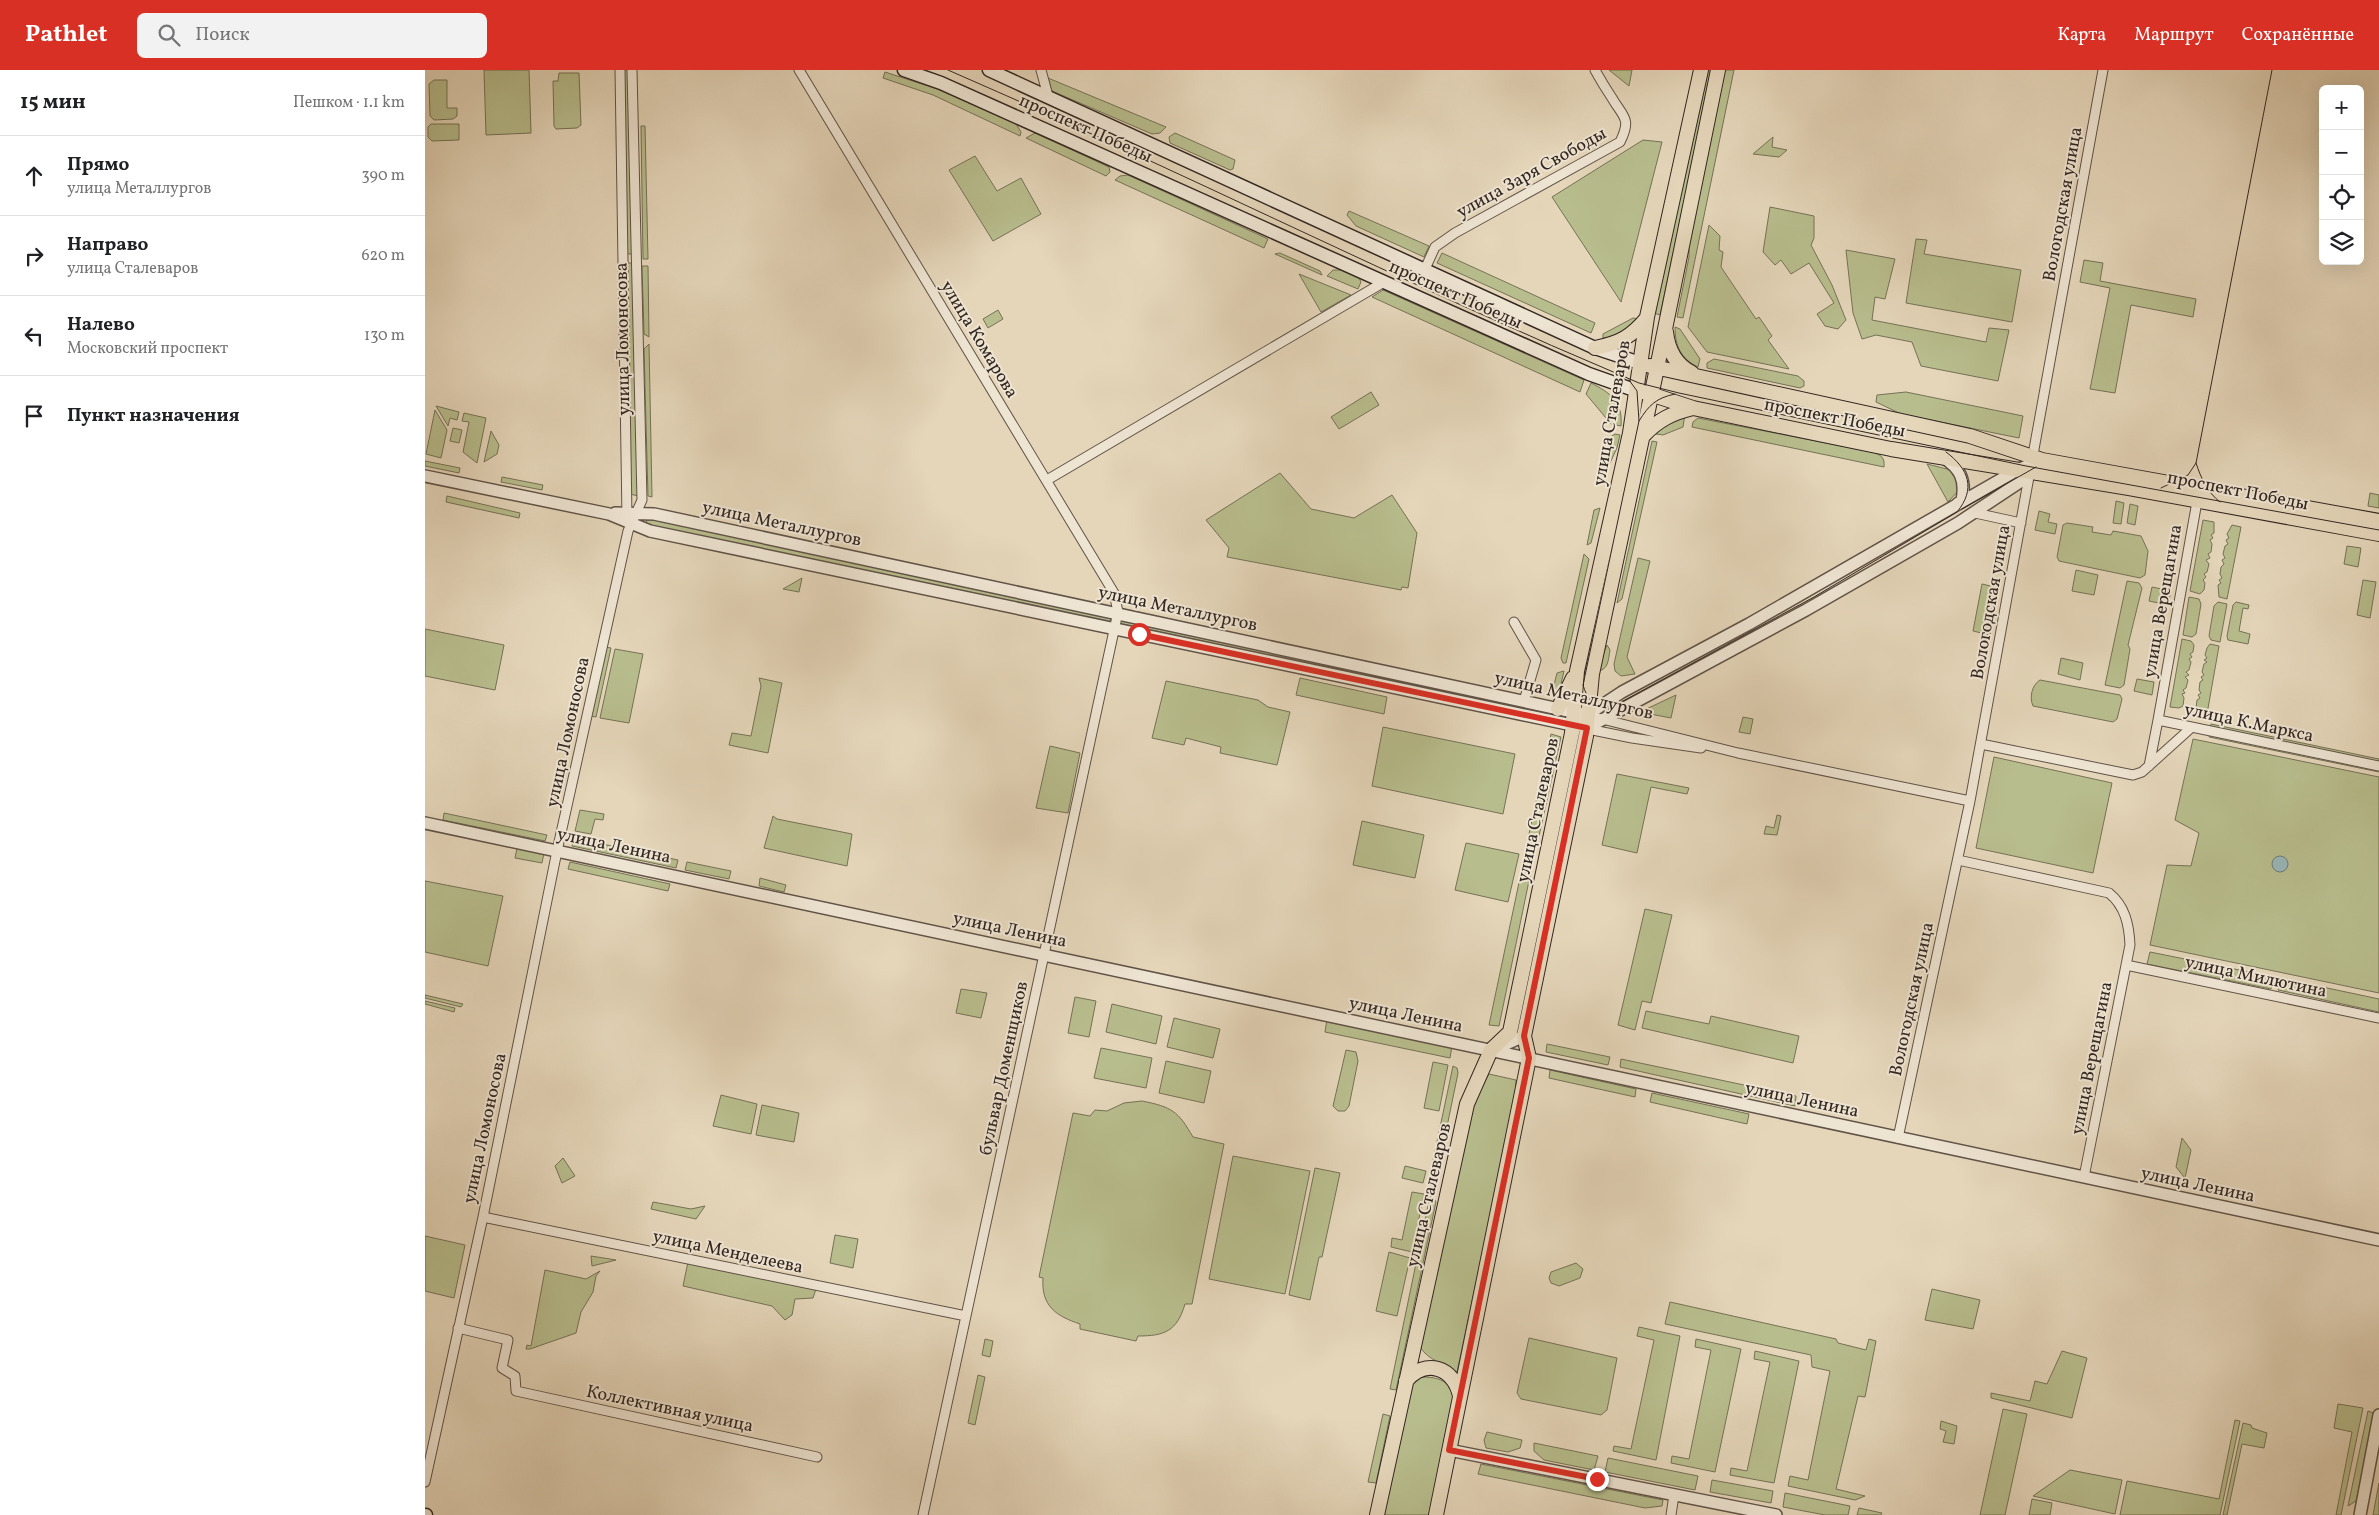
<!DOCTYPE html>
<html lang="ru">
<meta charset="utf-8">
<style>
body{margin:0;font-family:Vollkorn,serif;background:#f2f2f2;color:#202124}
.controls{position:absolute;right:15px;top:15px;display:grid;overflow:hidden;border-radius:8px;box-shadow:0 5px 20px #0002}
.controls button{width:45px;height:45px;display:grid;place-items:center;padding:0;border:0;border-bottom:1px solid #e0e0e0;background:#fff;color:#202124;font:25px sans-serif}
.stop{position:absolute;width:15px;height:15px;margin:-11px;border:4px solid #d93025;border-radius:50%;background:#fff}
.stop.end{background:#d93025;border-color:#fff;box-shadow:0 1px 5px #0008}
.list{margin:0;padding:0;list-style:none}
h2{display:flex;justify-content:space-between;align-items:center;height:65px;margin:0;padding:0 20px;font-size:21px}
h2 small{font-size:16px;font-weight:400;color:#757577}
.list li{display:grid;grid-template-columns:32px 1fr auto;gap:15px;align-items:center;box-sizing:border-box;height:80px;padding:0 20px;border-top:1px solid #e0e0e0}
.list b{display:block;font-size:19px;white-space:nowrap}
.list p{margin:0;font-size:16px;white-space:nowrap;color:#757577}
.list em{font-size:16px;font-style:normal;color:#757577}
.icon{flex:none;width:28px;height:28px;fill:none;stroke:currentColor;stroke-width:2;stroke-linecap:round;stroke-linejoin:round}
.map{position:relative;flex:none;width:1954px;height:1445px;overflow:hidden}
header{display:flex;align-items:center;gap:30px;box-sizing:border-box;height:70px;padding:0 25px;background:#d93025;color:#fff}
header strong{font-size:24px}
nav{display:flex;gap:28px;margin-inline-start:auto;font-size:18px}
.search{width:350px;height:45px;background:#f2f2f2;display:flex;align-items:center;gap:12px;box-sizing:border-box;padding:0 18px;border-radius:8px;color:#757577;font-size:19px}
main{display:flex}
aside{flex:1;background:#fff}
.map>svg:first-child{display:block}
.green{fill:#b8bd8d;stroke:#767257}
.water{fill:#99b7b9;stroke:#707d7c}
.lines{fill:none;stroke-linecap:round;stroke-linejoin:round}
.minor-casing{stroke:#605347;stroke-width:11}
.tertiary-casing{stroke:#605347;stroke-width:14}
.secondary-casing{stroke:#332721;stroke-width:15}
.primary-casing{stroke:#332721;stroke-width:16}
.minor{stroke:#eee4d2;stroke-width:9}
.tertiary{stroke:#eee4d2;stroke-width:11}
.secondary{stroke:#eee4d2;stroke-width:12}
.primary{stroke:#e5d6ba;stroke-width:14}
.tram{stroke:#332721;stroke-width:1}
.route{stroke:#d93025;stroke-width:6}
.labels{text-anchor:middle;stroke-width:4;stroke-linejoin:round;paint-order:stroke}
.street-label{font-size:18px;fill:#332721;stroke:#eee4d2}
</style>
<header>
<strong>Pathlet</strong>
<div class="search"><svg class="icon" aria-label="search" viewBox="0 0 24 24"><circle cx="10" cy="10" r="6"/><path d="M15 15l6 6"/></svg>Поиск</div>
<nav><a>Карта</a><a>Маршрут</a><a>Сохранённые</a></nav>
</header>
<main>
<aside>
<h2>15 мин<small>Пешком · 1.1 km</small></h2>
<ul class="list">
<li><svg class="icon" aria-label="ahead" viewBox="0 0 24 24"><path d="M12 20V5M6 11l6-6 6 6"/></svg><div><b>Прямо</b><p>улица Металлургов</p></div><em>390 m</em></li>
<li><svg class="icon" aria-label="right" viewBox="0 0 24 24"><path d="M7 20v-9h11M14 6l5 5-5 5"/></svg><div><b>Направо</b><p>улица Сталеваров</p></div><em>620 m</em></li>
<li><svg class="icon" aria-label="left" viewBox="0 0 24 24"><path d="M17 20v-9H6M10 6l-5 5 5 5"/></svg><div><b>Налево</b><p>Московский проспект</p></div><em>130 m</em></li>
<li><svg class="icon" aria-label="arrive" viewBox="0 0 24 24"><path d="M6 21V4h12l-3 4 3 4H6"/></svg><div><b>Пункт назначения</b></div></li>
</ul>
</aside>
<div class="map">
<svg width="1954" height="1445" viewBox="0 0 1954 1445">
<rect width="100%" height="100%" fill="#e5d6ba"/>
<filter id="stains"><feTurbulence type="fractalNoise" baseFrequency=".004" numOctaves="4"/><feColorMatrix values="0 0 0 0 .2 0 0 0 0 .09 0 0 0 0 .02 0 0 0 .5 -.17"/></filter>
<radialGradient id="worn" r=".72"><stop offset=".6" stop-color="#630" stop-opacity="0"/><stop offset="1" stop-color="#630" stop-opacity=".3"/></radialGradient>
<path class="green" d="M59 0H104L106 63 61 65Z
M197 0H204L208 184H201Z
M1184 0H1207L1204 16Z
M1281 0H1287L1235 245 1229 243Z
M1299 0H1309L1258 248 1252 247 1264 187V169Z
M460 2 512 19 591 54 596 62 595 66 508 25 458 8Z
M134 3H154L156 55 152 58 131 59 129 56 128 11H133Z
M623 8 741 57 735 63 727 64 627 21Z
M9 10H22V38H32V46L28 49 9 50 5 46 4 14Z
M6 54H34V70L7 71 3 67V57Z
M216 56H220L223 189H218Z
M610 63 684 97 685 102 681 106 601 68Z
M750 63 810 90 808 99 805 100 745 73 744 67Z
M1348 67 1347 77 1362 80 1354 87 1328 84Z
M1218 70 1237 72 1196 232 1127 127Z
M550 86 572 121 596 108 616 144 568 171 524 100Z
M703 105 843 169 839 178 690 110 695 106Z
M1345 137 1389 146V168L1386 175 1407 215 1421 250 1413 259 1400 256 1392 244 1409 233 1384 193 1366 204 1356 190 1350 195 1338 182Z
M924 141 1004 176 999 187 931 156 922 145Z
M1284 155 1295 166 1294 180 1298 182 1296 197 1331 249 1334 247 1347 266 1343 270 1364 299 1282 282 1263 257Z
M1491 169 1502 170 1499 184 1596 200 1587 252 1481 233Z
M1421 180 1470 189 1460 229 1450 227 1447 250 1561 272 1564 258 1584 260 1573 311 1496 296 1487 272 1451 265 1437 269 1428 243Z
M855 183 895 201 897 205 850 184Z
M1017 183 1170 253 1166 263 1012 193Z
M1659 190 1678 193 1675 211 1771 229 1768 247 1706 235 1690 323 1665 319 1685 218 1655 212Z
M202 193H208L213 426 205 424Z
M217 196H223L224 267 219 264Z
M908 200H918L934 208 936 212 933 219 902 206Z
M874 204 926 225 896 242Z
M958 220 1159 310 1155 322 947 227Z
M573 240 578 249 563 258 558 249Z
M1208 248 1213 249C1206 261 1191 269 1178 268V264Z
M1250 257 1255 259 1275 289 1273 297C1256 289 1250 276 1250 257Z
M224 274 227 427 223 426 219 279Z
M1289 289 1373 306 1379 311V316L1375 318 1282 298V293Z
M1166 313C1186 323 1198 332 1196 356L1186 354 1161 324Z
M946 322 954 335 914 359 906 347Z
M1481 322 1598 346 1594 368 1476 344 1451 332 1452 325Z
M11 336 34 342 32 350 25 348 23 356Z
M10 340 22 360 16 388 1 384Z
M39 343 61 348 52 393 38 382 44 352 37 351Z
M1260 344 1258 357 1238 365 1231 364 1234 357Z
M1273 348 1447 382C1456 385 1460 387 1459 397L1267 357 1268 352Z
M28 358 37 360 34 373 25 371Z
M66 361 74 375 72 384 59 392Z
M1190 364 1195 365 1192 378 1183 397 1180 390 1184 368Z
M1227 371 1232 372 1197 529 1192 533Z
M0 391 35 398 34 403 0 396Z
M1502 394 1522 399 1531 404 1533 421 1523 432Z
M855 403 886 439 929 448 967 425 992 463 983 518 977 517 976 520 802 487 804 478 781 450Z
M77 407 118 415 117 420 76 412Z
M1945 423 1954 425V438L1943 436Z
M22 426 95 443 94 448 21 432Z
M1691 431 1699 433 1696 454 1688 453Z
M1705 434 1713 436 1710 455 1702 453Z
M1175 438 1166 473 1162 475 1169 440Z
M1614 441 1625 444 1623 452 1632 454 1630 464 1610 460Z
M222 448 686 546 685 553 221 455Z
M1778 450 1789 452V463L1786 465 1788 468 1785 470 1787 474 1786 482 1783 484 1785 488 1781 490 1784 494 1782 502 1779 504 1781 507 1778 510 1780 513 1779 520 1775 524 1765 521Z
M1642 453 1668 457 1667 462 1686 465 1688 461 1716 466 1723 481 1720 505 1715 508 1634 491 1632 487 1638 455Z
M1807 455 1816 457 1802 529 1794 527 1793 515 1796 513 1794 510 1797 508 1795 504 1796 497 1799 494 1797 490 1800 488 1798 484 1800 476 1803 474 1801 470 1804 468 1802 464Z
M1922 476 1936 478 1933 497 1919 494Z
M1159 484 1164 489 1141 593H1138L1136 588Z
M1213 488 1225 491 1202 587 1210 604 1196 606 1190 601 1189 594Z
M1651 500 1673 505 1669 525 1647 521Z
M377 508 374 522 358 519Z
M1938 510 1951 512 1945 548 1932 545Z
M1702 511 1714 513 1717 518 1703 575 1705 579 1699 615 1695 618 1680 615Z
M1557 514 1574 518 1565 565 1548 561Z
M1727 517 1746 521 1743 535 1724 531Z
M1764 527 1774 529 1776 534 1771 564 1767 567 1758 565Z
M1793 532 1802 534 1795 572 1786 570 1784 566 1789 536Z
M1811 532 1824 535 1823 539 1818 538 1814 561 1825 564 1823 574 1803 570 1802 566 1808 535Z
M695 548 1085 634V637L694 555Z
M0 559 79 575 70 620 0 606Z
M1757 569 1766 571 1769 575 1768 582 1765 584 1767 587 1764 589 1766 592 1764 600 1761 602 1764 605 1760 607 1763 610 1761 618 1758 620 1760 623 1757 624 1759 628 1758 636 1754 638 1745 637Z
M1785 574 1794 576 1782 644 1773 642 1771 638 1772 630 1775 628 1773 625 1776 623 1774 620 1775 612 1778 610 1776 607 1779 605 1777 602 1779 594 1782 592 1779 590 1782 588 1780 585 1782 578Z
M1182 575 1185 580C1183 590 1184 600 1172 601Z
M180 577 186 578 171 647 165 646Z
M190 579 218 584 204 653 175 648Z
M1636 588 1658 593 1655 610 1633 604Z
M1139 601 1135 618 1128 626 1127 623 1132 603Z
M334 608 357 613 343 683 304 675 307 663 326 666 336 616Z
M875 608 962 627 959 644 871 625Z
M1712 609 1729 612 1727 625 1709 621Z
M1615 610 1695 625 1697 629 1692 649 1688 652 1608 636C1604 627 1607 615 1615 610Z
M741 611 833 630 843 637 865 642 852 695 795 683 796 677 761 668 759 675 727 668Z
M1251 625 1246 648 1215 642Z
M1318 647 1328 649 1325 664 1314 662Z
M1786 654 1954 689V702L1784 667Z
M958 657 1090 684 1078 744 947 716Z
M1126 664 1136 667 1114 766 1104 764Z
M1768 669 1954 707V923L1725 875 1742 795 1766 796 1774 763 1750 750Z
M625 676 655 683 643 743 611 738Z
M1569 687 1687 713 1668 803 1551 778Z
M1192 704 1264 718 1262 724 1226 717 1212 783 1177 775Z
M155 740 179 744 178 750 170 749 166 764 150 761Z
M19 743 122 765 120 771 18 750Z
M1352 745 1356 746 1352 765 1339 764 1341 756 1349 758Z
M348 746 352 749 427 764 422 796 339 778Z
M937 751 999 765 990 808 928 795Z
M149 768 253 790 251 798 147 776Z
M1103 770 1112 772 1074 956 1064 955Z
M1041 773 1094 784 1083 832 1030 820Z
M92 778 119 783 117 793 90 788Z
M145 792 245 814 243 821 143 799Z
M262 792 306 801 304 809 260 800Z
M335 808 361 815 359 822 334 816Z
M0 811 78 826 63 896 0 882Z
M1220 839 1247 845 1226 933 1217 931 1210 960 1193 955Z
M1725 882 1849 907 1846 919 1722 894Z
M1855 908 1954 929V942L1853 920Z
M536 919 562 923 556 948 531 943Z
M0 925 38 934 36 937 0 928Z
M650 927 671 931 664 967 643 963Z
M0 931 30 938 29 942 0 934Z
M687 934 737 946 731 974 681 962Z
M1221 941 1284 954 1286 946 1374 966 1368 993 1217 958Z
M749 948 795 959 788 988 742 977Z
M902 949 1027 976 1025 988 900 962Z
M1122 974 1185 987 1183 995 1121 982Z
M676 978 727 988 721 1018 669 1008Z
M921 980 931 982 933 991 924 1036 920 1041H913L908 1036Z
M1196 989 1371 1026 1370 1036 1195 997Z
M741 991 786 1001 779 1033 734 1023Z
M1008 992 1023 995 1014 1041 999 1038Z
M1028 996 1032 998 1033 1003 1011 1110 1003 1114Z
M1125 1000 1211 1019 1210 1027 1124 1008Z
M1064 1004 1091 1010 1090 1029 1032 1302C1019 1294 1003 1290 995 1277L1046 1034Z
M1227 1023 1324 1044 1322 1054 1225 1032Z
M296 1025 332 1034 326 1064 288 1056Z
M717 1031C747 1037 753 1041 768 1067L799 1074 767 1234H760C752 1261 740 1266 713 1266L711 1271 655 1259V1254C631 1246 616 1236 618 1208L614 1207 648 1043 665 1046 670 1040 682 1041 699 1033Z
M337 1035 374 1043 369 1072 331 1065Z
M1757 1068 1766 1080 1760 1108 1751 1097Z
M808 1086 885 1101 860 1224 784 1209Z
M138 1088 150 1106 137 1113 130 1096Z
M980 1096 1001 1101 998 1113 977 1108Z
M890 1098 915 1103 897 1187H894L885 1230 864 1225Z
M987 1122 999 1124 987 1182 966 1177 967 1168 977 1170Z
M1005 1126 1008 1127 1011 1132 971 1320 965 1319Z
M228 1132 266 1139 280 1136 271 1149 226 1139Z
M410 1165 433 1169 428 1198 405 1193Z
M0 1166 40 1175 29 1228 0 1221Z
M964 1182 985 1188 972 1246 951 1241Z
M166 1186 191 1190 167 1196Z
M263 1192 391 1219 388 1228 370 1229 367 1245 360 1250 347 1236 258 1216Z
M1151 1193 1158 1199 1155 1208 1134 1216 1126 1213 1124 1208 1126 1202Z
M120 1200 161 1209 175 1201 171 1206 168 1222 156 1242 151 1263 105 1279H101L102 1275 106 1276Z
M1507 1219 1555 1230 1548 1259 1500 1250Z
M1245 1232 1411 1269 1413 1273 1441 1280 1444 1269 1451 1271 1440 1327 1433 1326 1411 1419 1440 1426 1430 1430 1363 1416 1365 1406 1383 1410 1405 1301 1387 1297 1386 1285 1240 1254Z
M1214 1257 1255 1266 1231 1390 1188 1381 1189 1376 1206 1379 1229 1270 1212 1266Z
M1104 1268 1192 1288 1182 1340 1176 1345 1096 1329 1092 1323Z
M560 1269 568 1271 565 1287 557 1285Z
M1271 1269 1316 1279 1290 1402 1246 1393 1247 1386 1264 1389 1286 1280 1270 1277Z
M1330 1281 1374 1291 1349 1413 1305 1405 1306 1398 1322 1401 1345 1292 1329 1289Z
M1637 1281 1662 1288 1647 1348 1566 1328V1323L1605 1331 1610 1311 1622 1314Z
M553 1305 560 1307 550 1355 543 1353Z
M995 1307C1015 1307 1024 1310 1029 1330L1006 1445H958L986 1313Z
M1913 1334 1938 1338 1916 1445H1911L1927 1362 1909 1358Z
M1578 1339 1602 1344 1580 1445H1555Z
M1943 1341 1951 1344 1931 1431 1923 1436Z
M958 1344 965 1346 951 1413 943 1412Z
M1810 1350 1815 1351 1795 1445H1695L1702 1411 1794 1429Z
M1516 1351 1532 1356 1529 1374 1518 1372 1521 1361 1515 1359Z
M1818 1353 1826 1355 1827 1358 1842 1363 1839 1378 1817 1374 1802 1445H1798Z
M1062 1362 1097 1370 1095 1378 1083 1382 1061 1378 1059 1370Z
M1109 1373 1173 1386 1169 1400 1119 1390 1109 1381Z
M1183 1388 1273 1406 1270 1420 1180 1402Z
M1056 1394 1238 1430 1237 1436 1220 1438 1053 1404Z
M1645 1400 1697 1410 1690 1444 1608 1426Z
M1287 1410 1348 1421 1346 1433 1285 1422Z
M1954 1413V1445H1948Z
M1360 1423 1425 1436 1423 1445H1400L1358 1437Z
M1607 1429 1627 1433 1625 1445H1604Z
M1434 1438 1457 1443 1456 1445H1432Z"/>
<path class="water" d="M1847 794a8 8 0 1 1 16 0a8 8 0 1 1-16 0Z"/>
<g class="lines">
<g class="minor-casing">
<path id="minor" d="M195 0 202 448
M374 0 689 523 693 542 498 1445
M616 0 623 26
M1000 199 1010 177 1030 163 1195 72C1207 48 1198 47 1187 28 1181 19 1175 9 1170 0
M622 410 959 212
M1550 443 1596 453
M1089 552 1111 590 1099 631
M1161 645 1313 683 1545 731
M1733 650 1773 426
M1158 658 1207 668 1276 678
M1556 674 1708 705 1717 702 1767 657
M1724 696 1733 650 1954 696
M1533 790 1684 823C1700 836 1704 854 1705 875L1659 1107
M1701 895 1954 948
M1473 1068 1545 731 1678 0
M58 1147 541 1246
M33 1258 83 1270 77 1298 90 1306 91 1321 392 1387
M0 1412 58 1147 132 781 203 461 217 430 207 0
M1246 1445 1249 1425"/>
</g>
<g class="tertiary-casing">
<path id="tertiary" d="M1519 388C1535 398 1541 410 1537 430L1530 436
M0 406 184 444 225 461 1147 655 1197 622 1324 554 1594 399 1617 390
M190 443 229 444 1157 644
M1162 658 1381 540 1533 453 1595 412 1606 401
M0 753 1954 1170
M1070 979 1099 966
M1024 1380 1351 1445
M1935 1445 1954 1345"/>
</g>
<g class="secondary-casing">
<path id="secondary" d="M479 0 516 13 1164 304 1212 321
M564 0 1170 278 1215 293
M0 1445H1"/>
</g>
<g class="primary-casing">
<path id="primary" d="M1241 262C1243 280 1251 295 1267 303
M1170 278C1195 273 1206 267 1222 248
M1225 296 1545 366 1617 390 1954 451
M1219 322 1268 338 1466 379 1704 418 1954 464
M1219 365C1233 350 1247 343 1268 338
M1133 639 1148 608
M981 1311C1000 1288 1029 1297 1035 1326
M952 1445 1042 1034 1066 980 1085 962 1147 663 1152 601 1205 363 1222 247 1276 0
M1011 1445 1104 988 1099 966 1161 666 1167 604 1232 298 1293 0"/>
</g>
<use href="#minor" class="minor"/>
<use href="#tertiary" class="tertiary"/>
<use href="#secondary" class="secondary"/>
<use href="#primary" class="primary"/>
<path class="tram" d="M523 0C755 100 980 215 1214 313L1254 323 1601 396 1954 460
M1204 310 1212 321 1214 351 1158 615C1166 642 1181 640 1202 629L1389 527 1532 442C1551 419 1544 399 1521 382
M1214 351C1224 335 1231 328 1250 324
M1771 393C1776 408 1782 422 1795 432
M1736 418 1763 405 1771 393 1847 0
M1537 439 1611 397"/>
</g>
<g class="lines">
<path class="route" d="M714 564 1162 658 1099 966 1104 988 1100 1008 1024 1380 1172 1409"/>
</g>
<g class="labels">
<g class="street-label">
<text transform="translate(661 58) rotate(24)" y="6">проспект Победы</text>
<text transform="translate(1106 102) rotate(-29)" y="6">улица Заря Свободы</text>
<text transform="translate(1637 134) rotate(-80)" y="6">Вологодская улица</text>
<text transform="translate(1031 224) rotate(24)" y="6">проспект Победы</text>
<text transform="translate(197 269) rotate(-91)" y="6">улица Ломоносова</text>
<text transform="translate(555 269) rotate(59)" y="6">улица Комарова</text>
<text transform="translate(1186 343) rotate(-80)" y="6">улица Сталеваров</text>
<text transform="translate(1410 347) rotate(11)" y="6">проспект Победы</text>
<text transform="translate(1813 420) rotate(11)" y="6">проспект Победы</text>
<text transform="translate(357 453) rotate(12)" y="6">улица Металлургов</text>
<text transform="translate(1737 531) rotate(-80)" y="6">улица Верещагина</text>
<text transform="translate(1565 532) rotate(-80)" y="6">Вологодская улица</text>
<text transform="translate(753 538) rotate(12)" y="6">улица Металлургов</text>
<text transform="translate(1149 625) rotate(13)" y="6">улица Металлургов</text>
<text transform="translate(1824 652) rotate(12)" y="6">улица К.Маркса</text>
<text transform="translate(142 662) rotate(-78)" y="6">улица Ломоносова</text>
<text transform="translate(1112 740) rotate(-78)" y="6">улица Сталеваров</text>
<text transform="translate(189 775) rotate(12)" y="6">улица Ленина</text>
<text transform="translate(585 859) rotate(12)" y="6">улица Ленина</text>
<text transform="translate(1831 906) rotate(12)" y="6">улица Милютина</text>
<text transform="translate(1486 929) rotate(-78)" y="6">Вологодская улица</text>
<text transform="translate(981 944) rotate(12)" y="6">улица Ленина</text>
<text transform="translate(1666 988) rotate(-79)" y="6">улица Верещагина</text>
<text transform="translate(578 998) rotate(-78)" y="6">бульвар Доменщиков</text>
<text transform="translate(1377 1029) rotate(12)" y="6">улица Ленина</text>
<text transform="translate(59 1058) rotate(-78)" y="6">улица Ломоносова</text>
<text transform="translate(1773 1114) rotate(12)" y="6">улица Ленина</text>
<text transform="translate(1003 1125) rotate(-77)" y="6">улица Сталеваров</text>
<text transform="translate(303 1181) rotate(12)" y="6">улица Менделеева</text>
<text transform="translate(245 1338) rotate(12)" y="6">Коллективная улица</text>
</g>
</g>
<rect width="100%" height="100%" filter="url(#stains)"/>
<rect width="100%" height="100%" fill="url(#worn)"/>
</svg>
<div class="controls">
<button>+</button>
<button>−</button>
<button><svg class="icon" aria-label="locate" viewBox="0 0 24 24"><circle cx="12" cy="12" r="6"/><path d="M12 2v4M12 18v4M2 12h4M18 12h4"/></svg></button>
<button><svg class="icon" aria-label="layers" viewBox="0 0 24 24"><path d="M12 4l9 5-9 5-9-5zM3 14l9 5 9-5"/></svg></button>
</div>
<div class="stop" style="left:714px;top:564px"></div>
<div class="stop end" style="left:1172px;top:1409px"></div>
</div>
</main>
